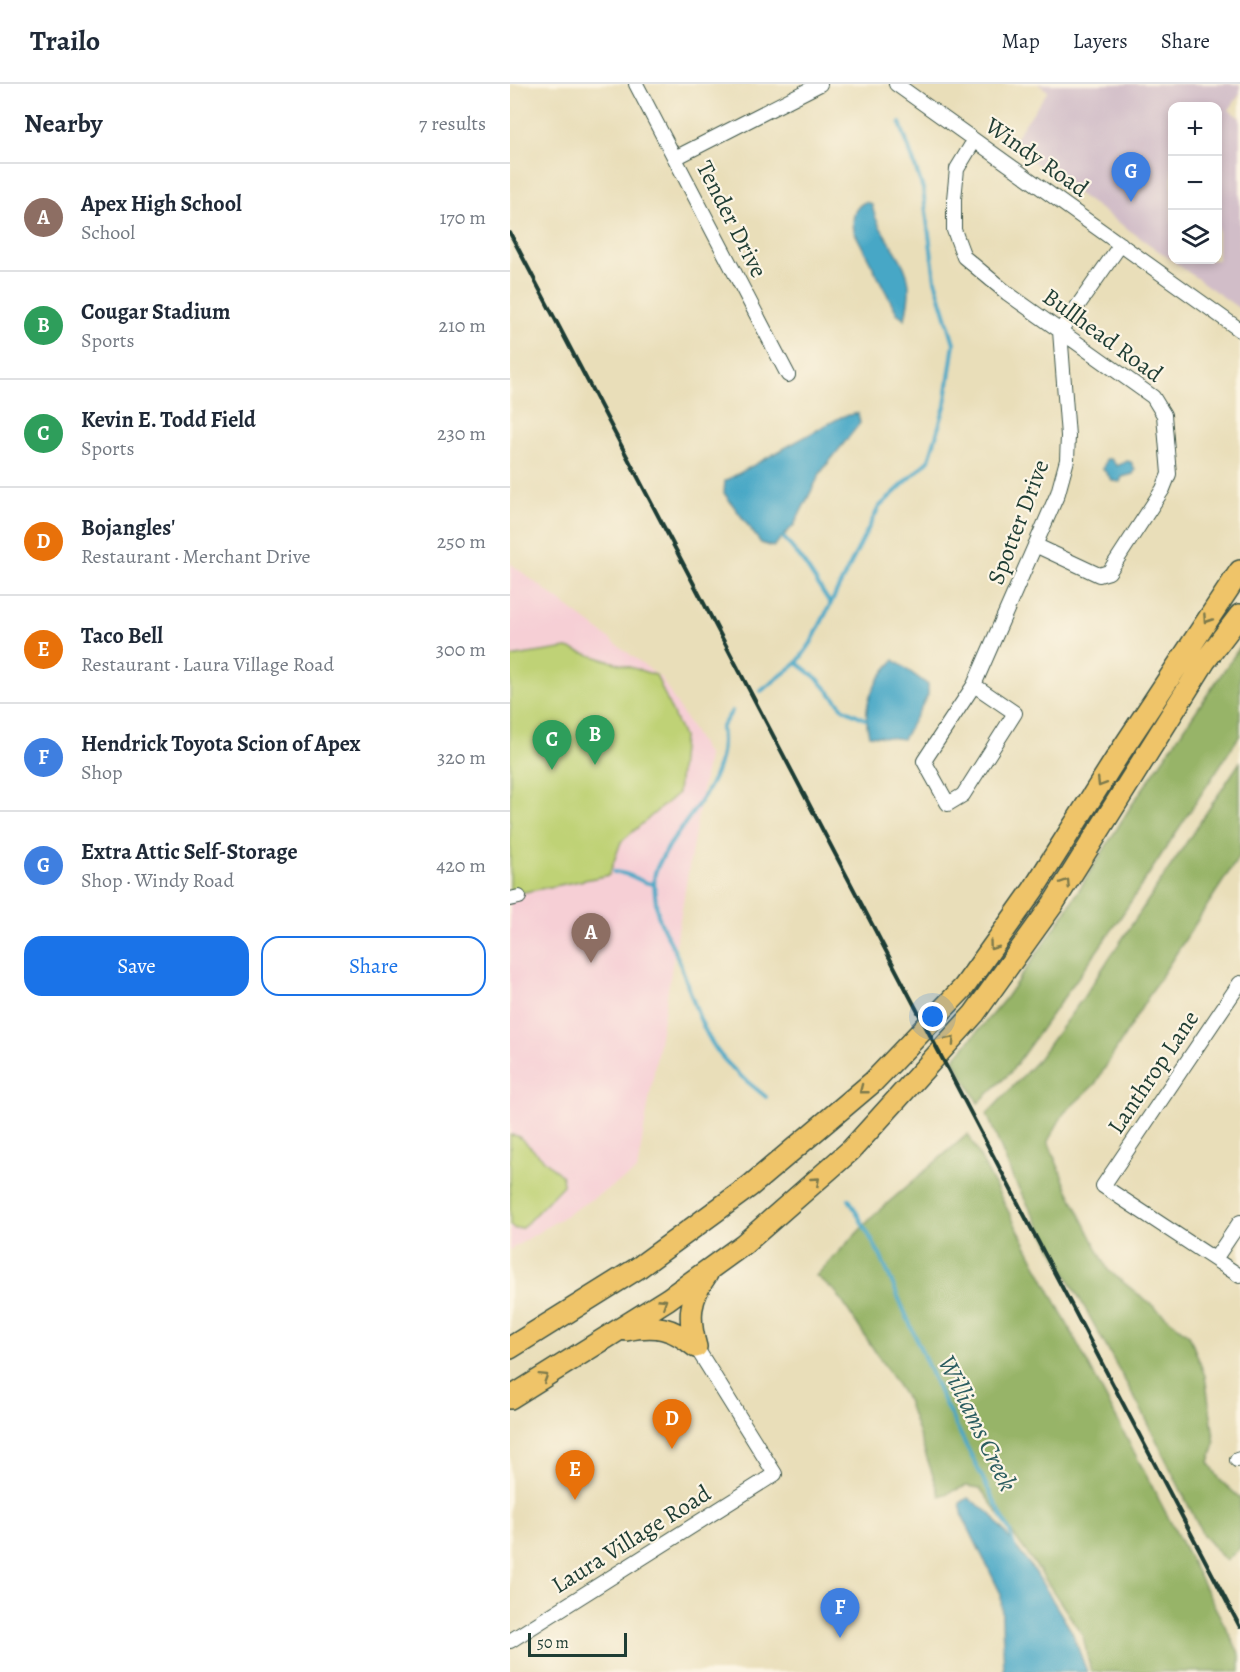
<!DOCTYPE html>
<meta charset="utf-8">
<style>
body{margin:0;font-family:Alegreya,serif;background:#f2f2f3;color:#1f2937}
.controls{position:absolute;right:18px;top:18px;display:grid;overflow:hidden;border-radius:12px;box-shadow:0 3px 9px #0003}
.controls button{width:54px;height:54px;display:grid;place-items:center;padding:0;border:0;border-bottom:2px solid #e0e1e3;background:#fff;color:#1f2937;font:30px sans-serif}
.scale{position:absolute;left:18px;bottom:15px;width:99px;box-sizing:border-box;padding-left:6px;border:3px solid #1f3d34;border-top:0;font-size:16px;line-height:21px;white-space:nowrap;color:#1f3d34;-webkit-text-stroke:4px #fcf5e5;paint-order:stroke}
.you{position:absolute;left:423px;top:933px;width:21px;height:21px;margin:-15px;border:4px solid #fff;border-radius:50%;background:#1a73e8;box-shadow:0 0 0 9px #1a73e833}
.badge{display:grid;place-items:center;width:39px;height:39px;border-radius:50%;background:#1a73e8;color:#fff;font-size:20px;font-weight:700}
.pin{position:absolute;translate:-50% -50px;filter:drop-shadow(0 2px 3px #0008)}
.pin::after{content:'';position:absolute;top:32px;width:21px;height:18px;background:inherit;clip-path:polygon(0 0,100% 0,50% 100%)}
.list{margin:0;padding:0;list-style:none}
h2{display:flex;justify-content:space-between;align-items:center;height:78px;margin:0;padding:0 24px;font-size:26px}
h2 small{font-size:20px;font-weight:400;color:#747a83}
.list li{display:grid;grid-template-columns:39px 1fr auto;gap:18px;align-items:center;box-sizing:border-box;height:108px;padding:0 24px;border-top:2px solid #e0e1e3}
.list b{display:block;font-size:22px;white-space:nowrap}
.list p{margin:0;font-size:20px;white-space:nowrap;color:#747a83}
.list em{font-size:20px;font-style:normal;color:#747a83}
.actions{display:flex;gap:12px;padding:18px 24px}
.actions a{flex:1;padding:14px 0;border:2px solid #1a73e8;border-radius:18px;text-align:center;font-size:21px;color:#1a73e8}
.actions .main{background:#1a73e8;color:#fff}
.icon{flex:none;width:33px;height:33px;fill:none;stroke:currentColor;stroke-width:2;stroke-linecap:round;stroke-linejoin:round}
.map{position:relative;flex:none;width:730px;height:1588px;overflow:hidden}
header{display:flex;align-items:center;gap:36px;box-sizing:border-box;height:84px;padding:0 30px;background:#fff;border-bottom:2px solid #e0e1e3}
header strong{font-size:28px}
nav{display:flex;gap:33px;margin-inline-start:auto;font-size:21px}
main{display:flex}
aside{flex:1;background:#fff}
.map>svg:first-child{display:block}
.built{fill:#f6cfd5}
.industrial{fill:#d1bdc8;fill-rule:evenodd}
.green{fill:#bfd276;stroke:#6f8855;stroke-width:1.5}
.forest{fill:#97b467;stroke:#5b784e;stroke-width:1.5}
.water{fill:#47a7c6;stroke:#33727d;stroke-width:1.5}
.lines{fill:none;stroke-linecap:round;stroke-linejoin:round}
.stream{stroke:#47a7c6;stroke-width:4}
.minor-casing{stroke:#3d5548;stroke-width:16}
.highway-casing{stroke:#3d5548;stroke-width:24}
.minor{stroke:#fff;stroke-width:14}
.highway{stroke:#efc469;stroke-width:21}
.rail{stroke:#1f3d34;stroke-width:4}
.oneway{stroke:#7d7a4c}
.labels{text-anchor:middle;stroke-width:4.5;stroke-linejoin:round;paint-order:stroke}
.street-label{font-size:24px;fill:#1f3d34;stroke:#fcf5e5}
.water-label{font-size:26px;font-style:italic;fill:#2b5d60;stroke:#fcf5e5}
</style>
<header>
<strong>Trailo</strong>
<nav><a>Map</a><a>Layers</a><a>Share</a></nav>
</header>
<main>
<aside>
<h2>Nearby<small>7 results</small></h2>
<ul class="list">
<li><span class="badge" style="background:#8d6e63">A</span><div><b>Apex High School</b><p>School</p></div><em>170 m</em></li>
<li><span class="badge" style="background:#2e9e5b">B</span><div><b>Cougar Stadium</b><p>Sports</p></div><em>210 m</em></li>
<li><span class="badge" style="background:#2e9e5b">C</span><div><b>Kevin E. Todd Field</b><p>Sports</p></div><em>230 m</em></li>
<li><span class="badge" style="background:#e8710a">D</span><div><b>Bojangles'</b><p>Restaurant · Merchant Drive</p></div><em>250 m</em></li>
<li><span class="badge" style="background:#e8710a">E</span><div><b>Taco Bell</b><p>Restaurant · Laura Village Road</p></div><em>300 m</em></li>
<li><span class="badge" style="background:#3f7fe0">F</span><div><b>Hendrick Toyota Scion of Apex</b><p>Shop</p></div><em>320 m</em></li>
<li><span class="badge" style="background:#3f7fe0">G</span><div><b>Extra Attic Self-Storage</b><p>Shop · Windy Road</p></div><em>420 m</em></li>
</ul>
<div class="actions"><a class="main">Save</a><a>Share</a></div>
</aside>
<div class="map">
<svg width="730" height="1588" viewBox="0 0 730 1588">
<rect width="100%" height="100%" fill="#fcf5e5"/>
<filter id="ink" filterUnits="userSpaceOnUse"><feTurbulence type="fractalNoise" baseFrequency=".0167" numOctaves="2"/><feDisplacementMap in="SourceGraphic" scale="12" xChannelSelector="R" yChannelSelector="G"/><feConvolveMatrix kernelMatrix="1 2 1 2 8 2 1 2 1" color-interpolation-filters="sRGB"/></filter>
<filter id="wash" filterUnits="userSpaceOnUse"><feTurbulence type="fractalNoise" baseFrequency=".008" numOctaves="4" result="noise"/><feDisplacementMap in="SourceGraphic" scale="24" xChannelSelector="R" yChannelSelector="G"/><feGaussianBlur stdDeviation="1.35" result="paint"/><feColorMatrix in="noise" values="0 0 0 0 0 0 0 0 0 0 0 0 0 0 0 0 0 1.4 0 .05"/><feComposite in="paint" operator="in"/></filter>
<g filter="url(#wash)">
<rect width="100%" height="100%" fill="#e9deb9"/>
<path class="built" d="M0 479 151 594 198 672 127 1087 0 1166Z"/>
<path class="industrial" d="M528 0H730V10L719 26 730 34V225L500 61 538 7ZM662 22H708V176H662Z"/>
<path class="green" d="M57 564 146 591 173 653 168 709 111 758 99 791 0 811V573Z
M0 1051 8 1052 52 1092 53 1101 12 1144 5 1145 0 1141Z"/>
<path class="forest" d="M730 563V651L606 840 500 989 468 1019 444 975 495 915 551 835 621 722Z
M730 678V771L643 905 585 1000 554 1029 538 1057 556 1102 598 1186 679 1251 695 1292 705 1360 699 1378 710 1396 730 1414V1464L716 1477 693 1451 634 1331 503 1094 477 1030 526 978 573 914Z
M458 1050 730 1571V1588H581L573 1552 529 1486 470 1404 456 1402 430 1412 397 1316 326 1208 306 1192 366 1129Z"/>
<path class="water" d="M355 118 362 120C366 147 388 163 396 188 402 203 398 220 395 235L387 229 344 147C342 134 343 124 355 118Z
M348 329 350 339 311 388 284 441 263 463 251 459 214 409 215 397 331 333Z
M596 375H601L607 382 617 377 621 378 625 386 623 390 612 393 610 398 603 397 593 385Z
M384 576 418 601V611L393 655 359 651C351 621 363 598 384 576Z
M458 1414 480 1429 526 1489 562 1548 577 1588H494L491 1510 453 1433 450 1419Z"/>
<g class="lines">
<path class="stream" d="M274 454 292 476 320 519
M287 579 308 595 334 625 355 635
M251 607 287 579 301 559 369 423 419 376 435 322 444 259 425 196 413 105 390 39
M222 627 211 644C220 702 167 737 146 786 142 795 146 821 148 831 152 845 162 859 167 872 180 903 187 938 206 965 219 984 238 998 256 1013
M104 788C124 789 129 799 144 800
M339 1115 371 1173 430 1310 500 1448 505 1466"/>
</g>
</g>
<g filter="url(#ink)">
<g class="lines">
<g class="minor-casing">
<path id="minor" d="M126 0 278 291
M386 0 730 246
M464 57 447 85 444 115V146L454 173 497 209 643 313 654 331 659 390 653 405 599 488 589 491 525 461
M165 74 310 0
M464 601 505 629 453 711 438 720 414 677 464 601 548 409 557 376 558 352 550 247 611 160
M0 815 9 813
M730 899 593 1102 730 1192
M705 1175 730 1138
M727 1376 730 1375
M0 1557 265 1390 186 1263"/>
</g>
<g class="highway-casing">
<path id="highway" d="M116 1246C146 1240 162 1243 186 1263
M186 1263C178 1234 179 1215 197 1190
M0 1264 128 1184 240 1102 363 998 454 903 523 806 607 673 730 487
M0 1314 158 1215 234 1160 341 1066 464 930 543 820 695 577 730 531"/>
</g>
<use href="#minor" class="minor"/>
<use href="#highway" class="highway"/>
<path class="rail" d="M0 149 730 1543"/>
</g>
<defs><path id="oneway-chevron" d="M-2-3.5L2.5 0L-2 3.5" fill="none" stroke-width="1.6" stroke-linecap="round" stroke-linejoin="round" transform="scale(1.5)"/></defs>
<g class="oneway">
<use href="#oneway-chevron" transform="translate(697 535) rotate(124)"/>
<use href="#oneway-chevron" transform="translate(591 699) rotate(122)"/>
<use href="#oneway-chevron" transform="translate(556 799) rotate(-57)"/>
<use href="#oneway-chevron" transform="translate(483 862) rotate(126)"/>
<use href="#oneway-chevron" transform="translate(441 956) rotate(-48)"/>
<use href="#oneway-chevron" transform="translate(353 1006) rotate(142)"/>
<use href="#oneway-chevron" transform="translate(306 1097) rotate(-41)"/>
<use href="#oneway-chevron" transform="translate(153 1218) rotate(-33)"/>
<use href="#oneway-chevron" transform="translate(34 1293) rotate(-32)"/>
</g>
</g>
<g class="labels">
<g class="street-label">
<text transform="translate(527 73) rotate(35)" y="8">Windy Road</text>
<text transform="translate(222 135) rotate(63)" y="8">Tender Drive</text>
<text transform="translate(593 251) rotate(36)" y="8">Bullhead Road</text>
<text transform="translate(508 438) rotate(-69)" y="8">Spotter Drive</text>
<text transform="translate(643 988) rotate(-56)" y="8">Lanthrop Lane</text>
<text transform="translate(121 1455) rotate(-32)" y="8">Laura Village Road</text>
</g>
<g class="water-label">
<text transform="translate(468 1339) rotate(64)" y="9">Williams Creek</text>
</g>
</g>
</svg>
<div class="controls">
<button>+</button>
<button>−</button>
<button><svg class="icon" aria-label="layers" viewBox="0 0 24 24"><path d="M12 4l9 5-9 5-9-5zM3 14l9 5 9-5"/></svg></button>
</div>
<div class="scale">50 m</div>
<div class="you"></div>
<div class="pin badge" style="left:81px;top:879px;background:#8d6e63">A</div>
<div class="pin badge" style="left:85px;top:681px;background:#2e9e5b">B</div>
<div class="pin badge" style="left:42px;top:686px;background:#2e9e5b">C</div>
<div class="pin badge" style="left:162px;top:1365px;background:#e8710a">D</div>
<div class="pin badge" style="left:65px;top:1416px;background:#e8710a">E</div>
<div class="pin badge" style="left:330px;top:1554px;background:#3f7fe0">F</div>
<div class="pin badge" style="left:621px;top:118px;background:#3f7fe0">G</div>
</div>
</main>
